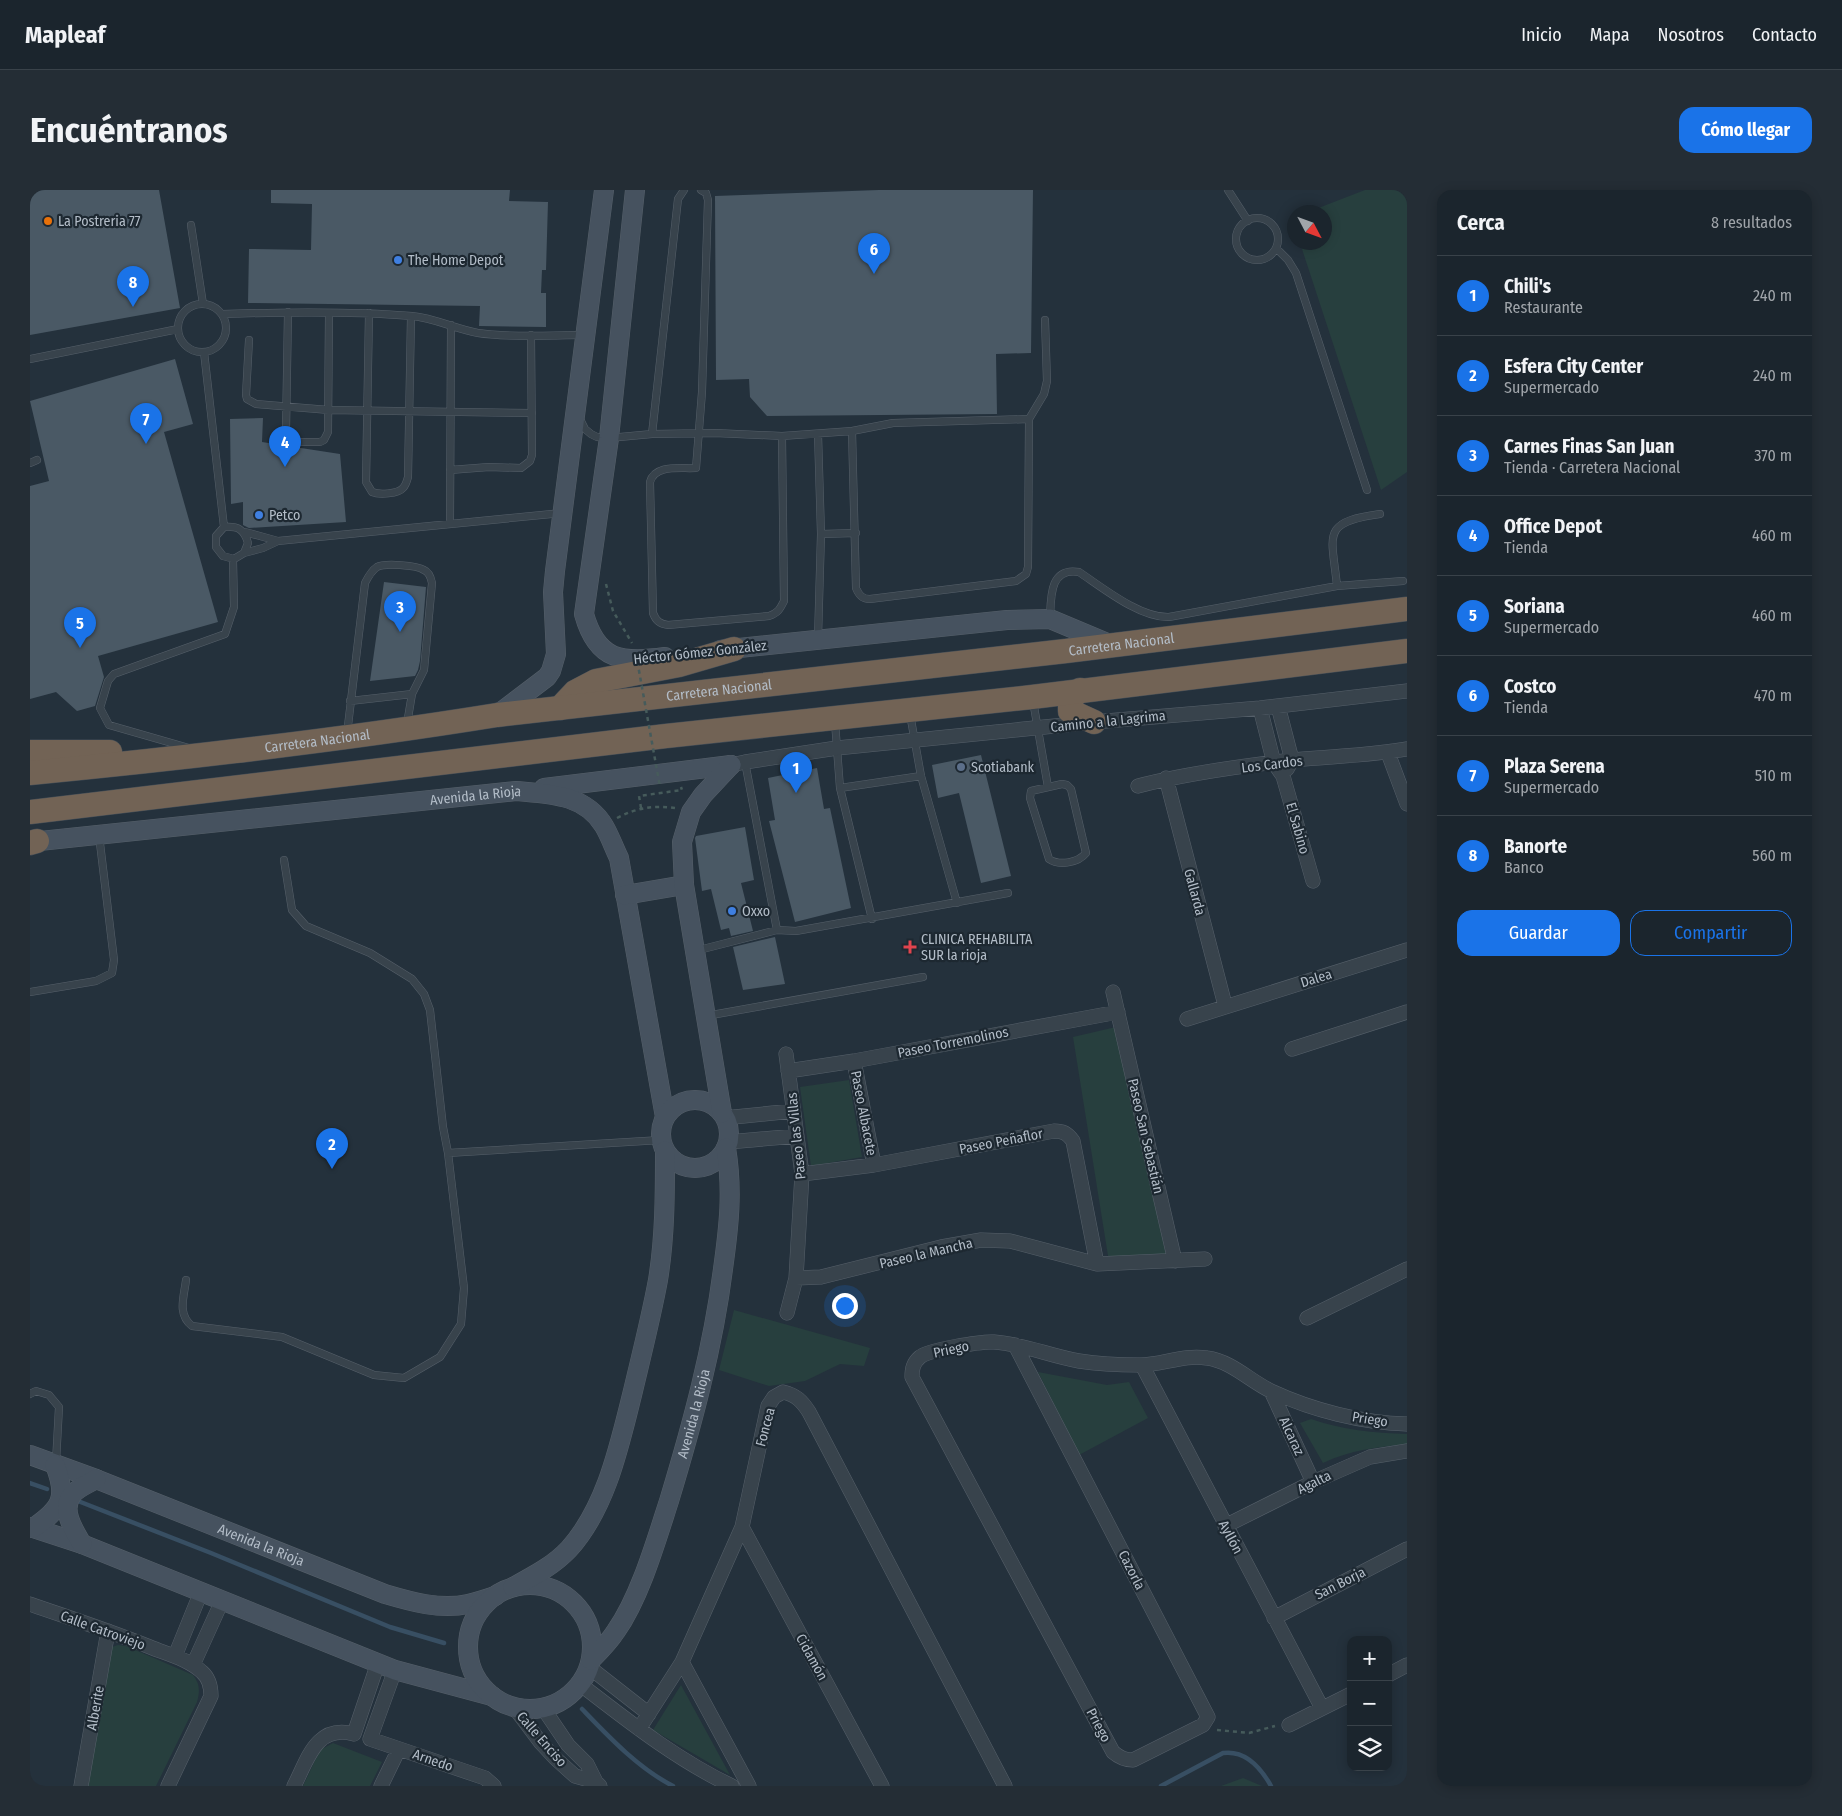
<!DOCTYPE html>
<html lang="es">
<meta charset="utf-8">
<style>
body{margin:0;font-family:"Fira Sans Condensed",sans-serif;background:#242d35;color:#f1f3f6}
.controls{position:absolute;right:15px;bottom:15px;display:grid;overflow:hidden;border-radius:10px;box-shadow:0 2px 12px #0003}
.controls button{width:45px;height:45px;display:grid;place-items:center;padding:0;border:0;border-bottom:1px solid #394249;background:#1b252d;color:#f1f3f6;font:25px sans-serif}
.compass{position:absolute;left:1257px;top:15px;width:45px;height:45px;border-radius:50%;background:#1b252d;box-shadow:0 2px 12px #0003;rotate:131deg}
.you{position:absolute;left:814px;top:1115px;width:18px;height:18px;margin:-12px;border:4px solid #fff;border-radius:50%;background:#1a73e8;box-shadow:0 0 0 8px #1a73e833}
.badge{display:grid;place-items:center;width:32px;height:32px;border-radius:50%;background:#1a73e8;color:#fff;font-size:16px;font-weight:700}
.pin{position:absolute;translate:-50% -41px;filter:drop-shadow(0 1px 2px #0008)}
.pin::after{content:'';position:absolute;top:26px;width:18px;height:15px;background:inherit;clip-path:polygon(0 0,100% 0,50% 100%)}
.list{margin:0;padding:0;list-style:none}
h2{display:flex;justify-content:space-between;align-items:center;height:65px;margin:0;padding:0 20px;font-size:21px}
h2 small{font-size:16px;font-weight:400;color:#a0a5aa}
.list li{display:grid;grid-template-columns:32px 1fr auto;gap:15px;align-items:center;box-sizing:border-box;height:80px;padding:0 20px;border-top:1px solid #394249}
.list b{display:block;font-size:19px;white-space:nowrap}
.list p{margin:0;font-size:16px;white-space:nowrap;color:#a0a5aa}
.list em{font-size:16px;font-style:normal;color:#a0a5aa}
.actions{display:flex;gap:10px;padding:15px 20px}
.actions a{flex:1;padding:11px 0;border:1px solid #1a73e8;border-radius:15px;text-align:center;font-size:18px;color:#1a73e8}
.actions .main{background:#1a73e8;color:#fff}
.icon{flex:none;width:28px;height:28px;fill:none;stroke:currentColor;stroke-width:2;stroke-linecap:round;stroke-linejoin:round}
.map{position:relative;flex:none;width:1377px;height:1596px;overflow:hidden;border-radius:15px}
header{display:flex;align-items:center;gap:30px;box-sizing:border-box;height:70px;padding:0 25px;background:#1b252d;border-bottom:1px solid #394249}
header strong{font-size:24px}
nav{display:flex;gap:28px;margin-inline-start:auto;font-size:18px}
.intro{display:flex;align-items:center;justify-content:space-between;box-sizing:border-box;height:120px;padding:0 30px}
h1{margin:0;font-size:35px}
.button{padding:12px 22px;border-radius:15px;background:#1a73e8;color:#fff;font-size:18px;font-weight:700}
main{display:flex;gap:30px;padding:0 30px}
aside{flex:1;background:#1b252d;border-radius:15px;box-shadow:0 2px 12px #0003}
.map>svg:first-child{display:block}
.green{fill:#273f3e}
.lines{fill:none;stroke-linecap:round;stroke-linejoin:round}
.stream{stroke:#384f63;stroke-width:4.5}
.building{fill:#4a5965}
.lane-casing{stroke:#56606a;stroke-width:8}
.street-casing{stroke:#56606a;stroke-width:15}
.secondary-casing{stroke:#56606a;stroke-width:20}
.highway-casing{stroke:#434d57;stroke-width:25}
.path{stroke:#465b5b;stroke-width:2.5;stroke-dasharray:4 4;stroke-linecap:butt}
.lane{stroke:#38434c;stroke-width:7}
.street{stroke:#38434c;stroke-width:14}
.secondary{stroke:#46525f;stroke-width:19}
.highway{stroke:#726355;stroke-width:24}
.path-bridge{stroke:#465b5b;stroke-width:2.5;stroke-dasharray:4 4;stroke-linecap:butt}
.food-dot{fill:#e8710a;stroke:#1d2831;stroke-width:2}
.shop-dot{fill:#3f7fe0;stroke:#1d2831;stroke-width:2}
.service-dot{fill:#5c6f8a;stroke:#1d2831;stroke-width:2}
.health-dot{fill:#e0444e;stroke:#1d2831;stroke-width:2}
.labels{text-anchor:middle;stroke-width:4.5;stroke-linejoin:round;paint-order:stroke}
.poi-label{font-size:14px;fill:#b3bdc8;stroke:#1d2831;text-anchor:start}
.street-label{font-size:14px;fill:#b3bdc8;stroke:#1d2831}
</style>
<header>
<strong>Mapleaf</strong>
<nav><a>Inicio</a><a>Mapa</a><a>Nosotros</a><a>Contacto</a></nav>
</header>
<div class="intro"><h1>Encuéntranos</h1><a class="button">Cómo llegar</a></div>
<main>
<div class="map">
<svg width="1377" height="1596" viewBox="0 0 1377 1596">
<rect width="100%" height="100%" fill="#24313c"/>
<path class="green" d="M1335 0H1377V282L1351 300 1270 53 1294 52V22H1278Z
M1086 837 1136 1065 1079 1072 1043 847Z
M819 890 832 967 781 976 770 897Z
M704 1120 840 1158 834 1176 810 1174 775 1191 739 1196 689 1180Z
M1008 1182 1077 1195 1099 1192 1118 1228 1049 1265Z
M1281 1229C1312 1240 1344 1243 1377 1244V1254C1348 1257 1320 1260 1293 1273L1270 1233Z
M88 1455 96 1456 163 1485C170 1494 170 1501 167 1512L126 1596H54L82 1457Z
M651 1495 700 1585 623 1540Z
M303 1553 352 1572 340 1596H273L290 1560Z
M1213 1588 1232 1596H1191Z"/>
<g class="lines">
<path class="stream" d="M0 1293 17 1299
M48 1311 181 1363 360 1437 414 1453
M552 1519C579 1547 608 1578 643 1596
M1131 1596 1193 1563C1215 1560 1231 1578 1241 1596"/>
</g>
<path class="building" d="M0 0H129L150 118 0 145Z
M241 0H480L479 11 518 12 516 80H512L511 103H516V137L449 136 450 116 218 113 219 59 281 60 282 14 241 13Z
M849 0H1003L1001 163 966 164 967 224 737 226 720 207 719 189 686 190 685 6Z
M145 169 163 234 134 242 188 432 68 466 74 487 65 516 47 521 26 502 0 509V296L19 291 0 211Z
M233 228 232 252 310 264 316 332 219 338 213 335V312L201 314 200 229Z
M354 392 396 397 390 471 388 480 385 486 340 491Z
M951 565 981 686 951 693 929 603 908 608 902 575Z
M787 578 794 619 800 618 821 718 765 732 739 631 745 630 738 588Z
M715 637 724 690 711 693 723 741 701 746 699 738 691 740 681 699 672 701 665 648 666 646Z
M745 747 755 794 713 800 703 757Z"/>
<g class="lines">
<g class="lane-casing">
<path id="lane" d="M671 0 676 3 678 10 672 202 666 278C650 279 625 274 620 292L623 423C626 431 630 434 638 435L739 426C748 423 750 419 754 411L752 246
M1198 0 1218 31
M1206 49a21 21 0 1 1 42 0a21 21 0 1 1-42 0Z
M161 35 173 114
M1246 58 1258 70 1266 83 1337 300
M148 138a24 24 0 1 1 48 0a24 24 0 1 1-48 0Z
M258 122 256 241 258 246 265 252H290L294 250 298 242 299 123
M339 123 336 292 342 302C349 305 368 304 373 298 376 295 377 291 378 287L381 126
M192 124C255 122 319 121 382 126 405 128 425 139 448 143 480 148 521 145 554 145
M219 150 216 205 217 209 226 214 299 220 502 223
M174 162 194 337 186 346V357L193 366 204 369 214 363 218 353C214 339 208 336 194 337
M0 169 148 139
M550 229 555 239 561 244 567 247 579 248 622 244 685 243 752 246 822 241 863 233 999 229
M822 241 826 398C829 405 832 409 840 409L986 391 996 384 998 377 999 229 1014 204 1017 191 1015 130
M622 244 648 9 654 0
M788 244 791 344 788 448
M0 273 7 270
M420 280 459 277 491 278 500 271 502 265 501 145
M420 333 421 135
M215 342 248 351
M791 344 826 343
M214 363 233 358 248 351 532 323
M1307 396C1302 345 1290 332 1350 324
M1020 429C1021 408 1019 377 1049 382 1073 398 1110 428 1139 427L1307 396 1373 391
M320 511 382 504
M1003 511 1018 597
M880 524 891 586 927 713
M805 532 810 598 842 729
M317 544 335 393C338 387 341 381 347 377 354 373 386 375 394 380 399 382 401 388 402 393L394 480 382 504 377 534
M159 558 79 535 70 518 78 491 84 484 195 444 204 417 203 369
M715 572 747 740
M1032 594 1037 595 1041 599 1056 663C1048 673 1029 676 1019 669L1000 608 1001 601Z
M810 598 891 586
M254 670 262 720 276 736 340 763 382 789 394 804 400 820 413 937 418 963 631 950
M665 761 747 740 766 741 978 703
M0 802 66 791 82 783 84 770 69 645
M676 826 893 787
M156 1090C154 1107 147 1124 162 1136L252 1147 344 1185 374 1188 410 1167 431 1134 434 1098 418 963
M0 1204 6 1201 19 1205 29 1217 26 1272"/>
</g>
<g class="street-casing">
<path id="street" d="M1248 516 1262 570 1257 579
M1230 518 1244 573 1253 586 1283 691
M1358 563 1377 614
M701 575 715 572 807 558 1064 532 1230 518 1377 501
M1136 588 1195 815
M1108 596C1158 583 1211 576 1263 570 1301 566 1339 566 1377 559
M1083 802 1145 1071
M1157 829 1377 760
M1262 859 1377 822
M756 864 772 984 766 1088 757 1123
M824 871 844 975
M758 881 824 871 1088 822
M694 928 763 921
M698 952 767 946
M772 984 844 975 1024 941C1033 941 1037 943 1043 951L1067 1074
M766 1088 791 1087 911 1057 951 1050 980 1051 1067 1074 1175 1069
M1277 1128 1377 1079
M985 1155 1178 1527 1173 1535 1103 1570C1095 1570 1090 1568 1083 1562L882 1187C882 1179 883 1173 890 1167 898 1160 952 1151 964 1152 993 1154 1020 1166 1049 1171 1068 1174 1090 1175 1110 1175 1132 1175 1154 1164 1177 1168 1201 1171 1220 1191 1241 1201 1282 1220 1332 1233 1377 1234
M1112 1175 1292 1518
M1241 1201 1283 1292
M1195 1336 1283 1292 1340 1267 1377 1261
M712 1337 852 1596
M0 1414C40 1428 80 1441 120 1457 137 1464 158 1469 172 1482 179 1488 181 1497 181 1506L138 1596
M1244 1428 1377 1359
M145 1466 171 1402
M652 1472 719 1596
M163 1475 192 1411
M559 1477 619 1524
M365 1480 340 1549 455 1588 464 1596
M1358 1485 1377 1475
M550 1494C598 1531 647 1570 702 1596
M484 1517 511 1553 525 1568 545 1586 566 1592 570 1596
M513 1518 538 1555 557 1574 566 1592
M1259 1535 1321 1504
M609 1539 652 1472 712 1337 738 1216 744 1207 753 1202C766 1205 772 1211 779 1222L975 1596
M51 1596 78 1441
M264 1596C278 1569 286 1534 324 1544L348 1473
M351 1596 369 1559"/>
</g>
<g class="secondary-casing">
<g id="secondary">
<path d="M605 0 579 248 554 424C567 471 592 473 635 467"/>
<path d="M690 460 977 430 1020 429 1082 455"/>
<path d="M467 525 517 487 521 481 526 464 523 402 525 381 574 0"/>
<path d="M514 598 701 575"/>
<path id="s1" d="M0 652 486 601C519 604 555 604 574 636 580 646 584 658 589 668L635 927"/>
<path d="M595 705 654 695"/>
<circle cx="665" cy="944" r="34"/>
<path d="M692 923 654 695 652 652 661 622 673 605 701 575"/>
<path id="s2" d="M0 1265 66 1289 355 1404C382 1412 410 1420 438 1414 447 1412 456 1409 465 1406"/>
<path d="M0 1337 52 1354 365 1480 462 1506"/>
<path d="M3 1338C31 1319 38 1308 25 1275"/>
<path d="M52 1354C45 1342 30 1320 42 1305 47 1298 58 1294 66 1289"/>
<circle cx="500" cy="1457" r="62"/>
<path d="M483 1397C503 1386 523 1376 539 1359 576 1318 589 1257 602 1205 611 1167 621 1128 628 1090 635 1047 635 1004 635 961"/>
<path id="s3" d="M561 1470C570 1461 579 1452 586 1441 610 1407 626 1351 639 1311 662 1235 683 1158 693 1079 699 1036 703 1000 696 958"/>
</g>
</g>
<g class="highway-casing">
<g id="highway">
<path d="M1050 500 1040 509V521L1064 532"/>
<path d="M530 518 545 502 566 491 649 475 704 459"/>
<path d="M0 562H80"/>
<path id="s4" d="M0 583C156 568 312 550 467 525L1036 461 1377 419"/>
<path d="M0 622 636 546 1002 507 1377 461"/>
<path d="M0 653 7 651"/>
</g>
</g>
<path class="path" d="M576 394 583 421 602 453
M611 618 609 606 652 600 651 597
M587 628C606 618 624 615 645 618
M1187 1540 1219 1543 1245 1536"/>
<use href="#lane" class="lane"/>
<use href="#street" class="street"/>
<use href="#secondary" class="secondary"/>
<use href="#highway" class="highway"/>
<path class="path-bridge" d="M606 464 630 597"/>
</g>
<circle class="food-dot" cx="18" cy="31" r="5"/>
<g class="shop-dot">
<circle cx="368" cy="70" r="5"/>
<circle cx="229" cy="325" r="5"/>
<circle cx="702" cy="721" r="5"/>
</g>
<circle class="service-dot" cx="931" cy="577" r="5"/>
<path class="health-dot" d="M877.5 749.5h5v5h5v5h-5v5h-5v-5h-5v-5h5z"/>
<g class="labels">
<g class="poi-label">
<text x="28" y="36">La Postreria 77</text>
<text x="378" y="75">The Home Depot</text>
<text x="239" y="330">Petco</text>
<text x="941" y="582">Scotiabank</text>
<text x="712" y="726">Oxxo</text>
<text x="891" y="754">CLINICA REHABILITA<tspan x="891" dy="16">SUR la rioja</tspan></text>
</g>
<g class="street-label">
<text dy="5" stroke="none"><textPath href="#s4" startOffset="1099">Carretera Nacional</textPath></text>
<text transform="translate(670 462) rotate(-6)" y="5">Héctor Gómez González</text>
<text dy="5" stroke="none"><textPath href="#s4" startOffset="694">Carretera Nacional</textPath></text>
<text transform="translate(1078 531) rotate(-6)" y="5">Camino a la Lagrima</text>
<text dy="5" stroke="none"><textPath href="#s4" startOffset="289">Carretera Nacional</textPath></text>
<text transform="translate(1242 574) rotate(-7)" y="5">Los Cardos</text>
<text dy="5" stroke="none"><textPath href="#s1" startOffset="448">Avenida la Rioja</textPath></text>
<text transform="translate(1268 638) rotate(74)" y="5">El Sabino</text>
<text transform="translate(1165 702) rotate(75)" y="5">Gallarda</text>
<text transform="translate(1286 788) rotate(-17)" y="5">Dalea</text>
<text transform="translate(923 852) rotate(-11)" y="5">Paseo Torremolinos</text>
<text transform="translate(834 923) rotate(79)" y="5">Paseo Albacete</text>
<text transform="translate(766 946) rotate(-96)" y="5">Paseo las Villas</text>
<text transform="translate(1116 946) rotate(77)" y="5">Paseo San Sebastián</text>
<text transform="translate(971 951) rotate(-11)" y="5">Paseo Peñaflor</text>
<text transform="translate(896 1063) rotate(-13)" y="5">Paseo la Mancha</text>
<text transform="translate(921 1159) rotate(-12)" y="5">Priego</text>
<text dy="5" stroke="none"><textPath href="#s3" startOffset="270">Avenida la Rioja</textPath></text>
<text transform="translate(1340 1229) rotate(9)" y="5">Priego</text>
<text transform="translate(735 1237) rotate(-75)" y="5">Foncea</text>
<text transform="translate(1262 1246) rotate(65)" y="5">Alcaraz</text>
<text transform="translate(1284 1292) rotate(-26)" y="5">Agalta</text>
<text transform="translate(1201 1347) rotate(62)" y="5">Ayllón</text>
<text dy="5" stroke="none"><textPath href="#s2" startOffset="248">Avenida la Rioja</textPath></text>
<text transform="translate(1102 1380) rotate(63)" y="5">Cazorla</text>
<text transform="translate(1310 1393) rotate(-27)" y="5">San Borja</text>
<text transform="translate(73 1440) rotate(20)" y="5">Calle Catroviejo</text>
<text transform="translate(782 1467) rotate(61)" y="5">Cidamón</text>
<text transform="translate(65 1518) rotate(-80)" y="5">Alberite</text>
<text transform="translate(1069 1535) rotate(62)" y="5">Priego</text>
<text transform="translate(512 1549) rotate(49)" y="5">Calle Enciso</text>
<text transform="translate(403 1570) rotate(19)" y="5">Arnedo</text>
</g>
</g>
</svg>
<div class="controls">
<button>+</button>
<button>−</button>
<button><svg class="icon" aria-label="layers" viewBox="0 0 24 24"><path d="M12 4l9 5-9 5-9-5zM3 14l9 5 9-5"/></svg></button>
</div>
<svg class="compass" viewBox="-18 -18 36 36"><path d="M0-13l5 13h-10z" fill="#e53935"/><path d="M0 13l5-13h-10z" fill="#a0a5aa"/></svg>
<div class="you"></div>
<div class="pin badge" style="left:766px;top:603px">1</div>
<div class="pin badge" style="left:302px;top:979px">2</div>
<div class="pin badge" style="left:370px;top:442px">3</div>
<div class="pin badge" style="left:255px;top:277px">4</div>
<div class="pin badge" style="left:50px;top:458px">5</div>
<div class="pin badge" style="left:844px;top:84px">6</div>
<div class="pin badge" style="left:116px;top:254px">7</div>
<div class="pin badge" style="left:103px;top:117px">8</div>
</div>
<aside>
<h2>Cerca<small>8 resultados</small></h2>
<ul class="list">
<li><span class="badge">1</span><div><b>Chili's</b><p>Restaurante</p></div><em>240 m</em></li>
<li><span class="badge">2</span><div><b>Esfera City Center</b><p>Supermercado</p></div><em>240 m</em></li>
<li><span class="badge">3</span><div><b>Carnes Finas San Juan</b><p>Tienda · Carretera Nacional</p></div><em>370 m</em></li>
<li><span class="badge">4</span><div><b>Office Depot</b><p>Tienda</p></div><em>460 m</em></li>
<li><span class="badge">5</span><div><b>Soriana</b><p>Supermercado</p></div><em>460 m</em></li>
<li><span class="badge">6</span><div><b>Costco</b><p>Tienda</p></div><em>470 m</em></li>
<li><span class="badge">7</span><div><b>Plaza Serena</b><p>Supermercado</p></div><em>510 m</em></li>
<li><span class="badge">8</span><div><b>Banorte</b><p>Banco</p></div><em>560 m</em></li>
</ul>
<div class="actions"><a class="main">Guardar</a><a>Compartir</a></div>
</aside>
</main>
